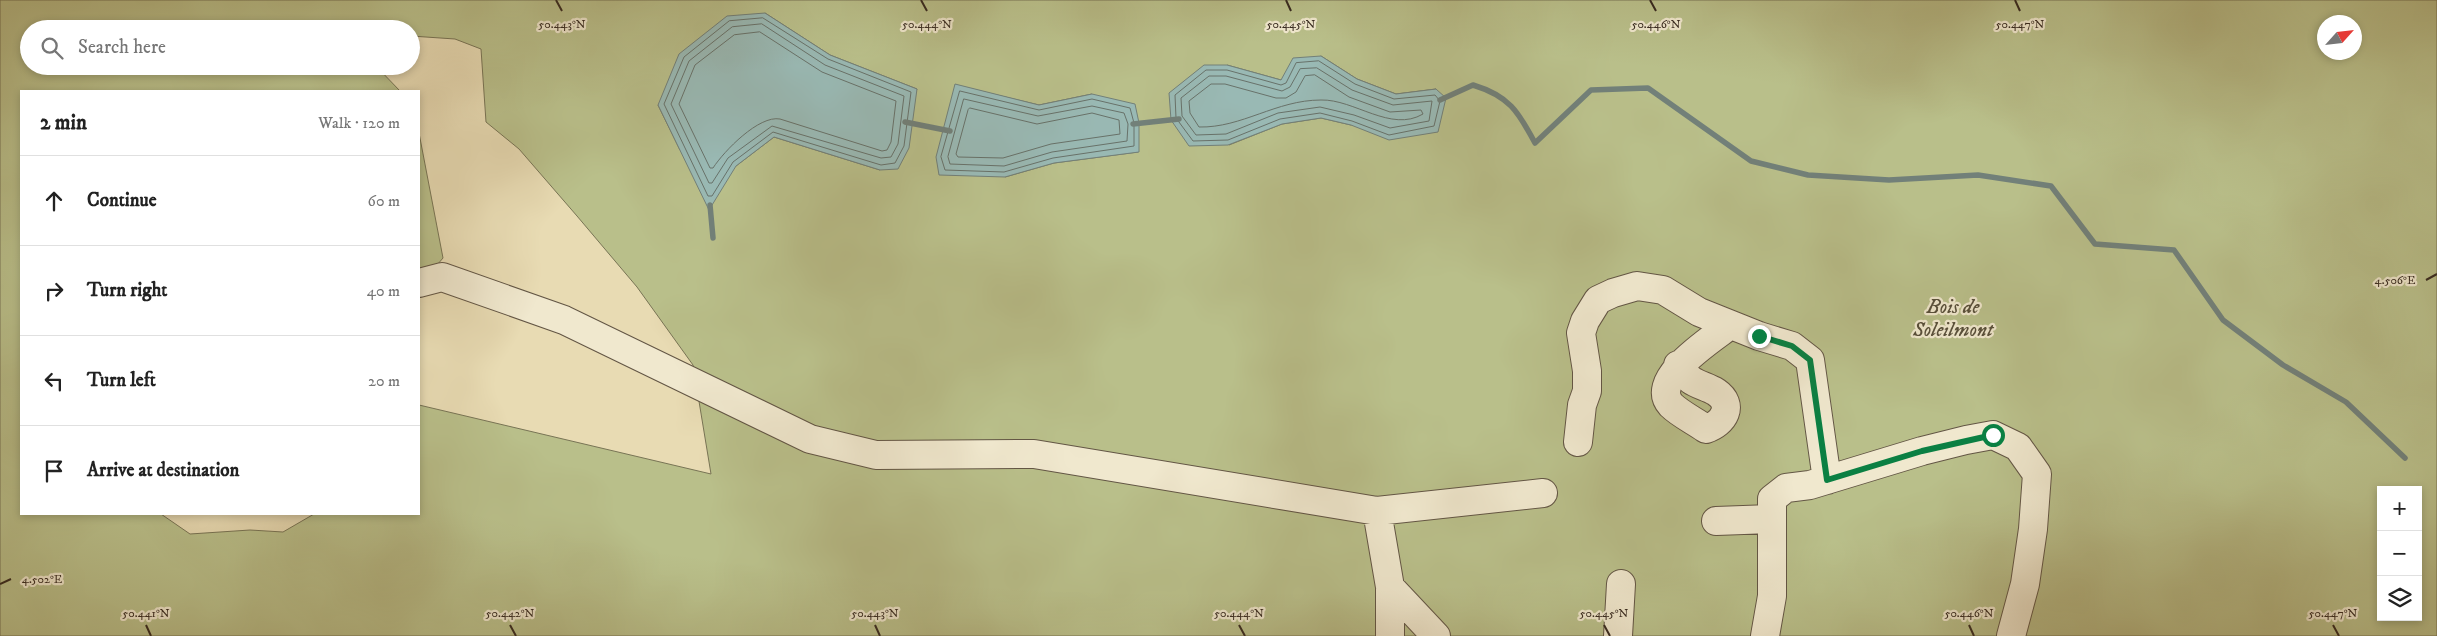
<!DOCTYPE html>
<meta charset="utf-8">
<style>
body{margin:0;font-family:"IM FELL DW Pica",serif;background:#f6f6f6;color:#222}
.controls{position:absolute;right:15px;bottom:15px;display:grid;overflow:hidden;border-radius:0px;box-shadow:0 2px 8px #0003}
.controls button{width:45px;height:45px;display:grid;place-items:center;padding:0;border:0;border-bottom:1px solid #e0e0e0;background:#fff;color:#222;font:25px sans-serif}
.compass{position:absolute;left:2317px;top:15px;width:45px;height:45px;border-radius:50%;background:#fff;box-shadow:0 2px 8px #0003;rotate:63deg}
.stop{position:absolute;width:15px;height:15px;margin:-11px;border:4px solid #0b8043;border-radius:50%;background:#fff}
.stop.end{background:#0b8043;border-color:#fff;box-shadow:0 1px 5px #0008}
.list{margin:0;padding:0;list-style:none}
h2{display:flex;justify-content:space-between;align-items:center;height:65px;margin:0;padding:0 20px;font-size:21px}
h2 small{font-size:16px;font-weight:400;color:#767676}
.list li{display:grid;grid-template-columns:32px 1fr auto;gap:15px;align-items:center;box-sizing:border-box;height:90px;padding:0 20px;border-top:1px solid #e0e0e0}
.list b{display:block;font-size:19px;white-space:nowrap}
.list em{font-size:16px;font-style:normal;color:#767676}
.icon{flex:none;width:28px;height:28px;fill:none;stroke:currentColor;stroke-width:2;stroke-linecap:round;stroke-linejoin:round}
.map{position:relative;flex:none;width:2437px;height:636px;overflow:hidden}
.search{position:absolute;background:#fff;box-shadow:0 2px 8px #0003;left:20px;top:20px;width:400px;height:55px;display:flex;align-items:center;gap:12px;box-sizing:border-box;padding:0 18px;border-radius:28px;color:#767676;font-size:19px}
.panel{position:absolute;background:#fff;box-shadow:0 2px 8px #0003;left:20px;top:90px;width:400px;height:425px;border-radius:0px}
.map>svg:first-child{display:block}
.green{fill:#b9bf8a;stroke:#787455;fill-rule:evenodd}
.water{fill:#99b9b4;stroke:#728079}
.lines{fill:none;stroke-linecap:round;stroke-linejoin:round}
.shore{stroke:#68726a;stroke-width:1}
.stream{stroke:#728079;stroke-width:5.5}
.minor-casing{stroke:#635645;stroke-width:30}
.minor{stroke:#f0e8ce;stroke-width:28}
.route{stroke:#0b8043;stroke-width:6}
.ticks{fill:none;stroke:#372a20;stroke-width:2}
.labels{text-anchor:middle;stroke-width:4.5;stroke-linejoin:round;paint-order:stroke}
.park-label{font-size:20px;font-style:italic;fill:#584f3a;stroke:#f0e8ce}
.ticks-label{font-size:12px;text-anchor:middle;fill:#372a20;stroke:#f0e8ce;stroke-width:4.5;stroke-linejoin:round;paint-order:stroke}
</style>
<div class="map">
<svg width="2437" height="636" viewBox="0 0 2437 636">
<rect width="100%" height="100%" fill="#e8dbb3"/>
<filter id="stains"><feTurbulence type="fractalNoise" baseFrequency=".004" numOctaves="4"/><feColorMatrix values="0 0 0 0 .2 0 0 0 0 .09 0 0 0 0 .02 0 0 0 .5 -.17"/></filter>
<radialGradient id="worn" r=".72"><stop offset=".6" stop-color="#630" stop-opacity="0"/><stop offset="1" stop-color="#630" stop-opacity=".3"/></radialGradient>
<path class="green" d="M0 0H2437V636H0ZM765 13 830 55 917 89 880 170 774 137 736 166 680 150 658 105ZM2324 22H2354V52H2324ZM29 29H411V36L455 39 481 49 486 122 519 149 577 216 637 287 693 365 711 474 419 405V514H314L283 532 250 530 190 534 161 514H21V91H400L376 66H29ZM1321 56 1357 79 1396 94 1436 89 1351 125 1321 118 1282 124 1229 145 1227 65 1281 80ZM955 85 1039 105 1092 94 1138 152 1054 163 1005 177ZM2381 490H2418V617H2381Z
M419 133 443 258 419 286Z"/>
<path class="water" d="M765 13 830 55 917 89 909 148 898 169 880 170 774 137 736 166 709 210 658 105 679 54 727 16Z
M1321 56 1357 79 1396 94 1436 89 1446 98 1438 132 1389 140 1351 125 1321 118 1282 124 1228 145 1189 146 1171 120 1169 93 1204 65H1227L1281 80 1293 58Z
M955 84 1039 105 1092 94 1135 104 1139 123V152L1054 163 1005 177 939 175 936 157Z"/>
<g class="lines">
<path class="shore" d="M763 18 828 59 911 92 904 146 895 163 881 165 773 132 733 162 712 196H708L664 104 684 57 729 21Z
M762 24 825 65 904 96 898 144 891 157 881 158 772 126 728 158 712 183H709L671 104 689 61 732 27Z
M760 32 822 72 896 101 891 142 887 150 882 151 780 119C759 115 724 151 713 168H710L679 104 695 65 734 35Z
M1319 61 1355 84 1394 99 1435 95 1440 101 1434 126 1389 135 1352 121 1320 113 1280 119 1228 140 1193 141 1176 118 1175 95 1206 70H1227L1281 85 1286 83 1296 63Z
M1317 68 1352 90 1393 105 1432 101 1429 121 1390 128 1354 115 1320 107 1278 113 1226 134 1196 135 1182 116 1181 98 1209 76H1226L1282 91 1290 87 1300 69Z
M1315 75 1349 97 1390 112 1421 110 1423 114C1391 133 1354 99 1321 100 1276 100 1242 128 1199 127L1190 113 1189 101 1211 84H1225L1276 98H1286L1296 92 1305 76Z
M960 91 1039 110 1092 99 1130 108 1134 123V146L1053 158 1004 172 945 170 941 157Z
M964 99 1038 116 1092 106 1124 113 1128 124 1127 141 1052 152 1004 166 950 164 948 157Z
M970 108 1037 124 1092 113 1119 120 1120 134 1051 144 1003 158 958 157 956 154 968 110Z"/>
<path class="stream" d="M1440 100 1473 85C1509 96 1518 111 1535 143L1591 90 1648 88 1751 161 1808 175 1889 180 1978 175 2051 186 2095 244 2174 250 2223 320 2283 365 2346 402 2405 458
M905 122 950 131
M1133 124 1179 119
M710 205 713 238"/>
<g class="minor-casing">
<path id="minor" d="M419 283 442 277 564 320 810 439 876 455 1034 454 1377 511 1543 493
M1678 365C1682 371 1686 376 1691 380 1698 385 1708 387 1716 392 1735 405 1724 423 1706 429 1695 421 1680 414 1671 405 1647 379 1714 338 1730 325
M1578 442 1582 405 1587 391V371L1581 333 1585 321 1598 300 1613 293 1637 286 1663 290 1699 312 1759 336 1792 346 1810 360 1827 480
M1377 511 1390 587 1436 636
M1716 521 1771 519
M1390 636V587
M1618 636 1621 584
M1765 636 1772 596V499L1786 488 1810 485 1922 451 1966 440 1993 435 2018 447 2037 474 2033 529 2025 584 2011 636"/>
</g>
<use href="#minor" class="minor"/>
</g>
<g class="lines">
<path class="route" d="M1759 336 1792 346 1810 360 1827 480 1922 451 1993 435"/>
</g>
<path class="ticks" d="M556 0 562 11M921 0 927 11M1286 0 1291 11M1650 0 1656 11M2015 0 2020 11M2426 280 2437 274M0 584 11 579M146 625 151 636M510 625 516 636M875 625 880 636M1239 625 1245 636M1604 625 1610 636M1969 625 1974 636M2333 625 2339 636"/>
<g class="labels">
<g class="park-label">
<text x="1953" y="313">Bois de<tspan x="1953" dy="23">Soleilmont</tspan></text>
</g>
</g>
<g class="ticks-label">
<text x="562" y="28">50.443°N</text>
<text x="927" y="28">50.444°N</text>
<text x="1291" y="28">50.445°N</text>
<text x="1656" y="28">50.446°N</text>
<text x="2020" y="28">50.447°N</text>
<text x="2395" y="284">4.506°E</text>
<text x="42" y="583">4.502°E</text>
<text x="146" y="617">50.441°N</text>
<text x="510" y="617">50.442°N</text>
<text x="875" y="617">50.443°N</text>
<text x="1239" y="617">50.444°N</text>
<text x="1604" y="617">50.445°N</text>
<text x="1969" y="617">50.446°N</text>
<text x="2333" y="617">50.447°N</text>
</g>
<rect width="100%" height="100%" filter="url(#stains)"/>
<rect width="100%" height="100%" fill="url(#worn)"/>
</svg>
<div class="controls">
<button>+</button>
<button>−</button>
<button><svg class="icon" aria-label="layers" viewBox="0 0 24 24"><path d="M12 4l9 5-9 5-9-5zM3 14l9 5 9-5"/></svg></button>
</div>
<svg class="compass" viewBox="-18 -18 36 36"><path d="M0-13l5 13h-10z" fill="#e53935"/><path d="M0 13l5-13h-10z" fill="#767676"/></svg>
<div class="stop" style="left:1993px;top:435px"></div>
<div class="stop end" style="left:1759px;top:336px"></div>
<div class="search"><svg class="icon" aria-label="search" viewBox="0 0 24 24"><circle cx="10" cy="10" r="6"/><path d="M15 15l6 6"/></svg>Search here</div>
<section class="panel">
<h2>2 min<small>Walk · 120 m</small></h2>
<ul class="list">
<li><svg class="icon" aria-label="ahead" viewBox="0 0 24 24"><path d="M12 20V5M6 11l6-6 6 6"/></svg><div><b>Continue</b></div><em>60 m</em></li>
<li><svg class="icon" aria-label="right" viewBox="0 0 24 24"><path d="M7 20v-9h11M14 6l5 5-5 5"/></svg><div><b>Turn right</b></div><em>40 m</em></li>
<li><svg class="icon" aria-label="left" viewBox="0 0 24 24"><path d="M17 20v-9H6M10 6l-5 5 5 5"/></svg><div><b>Turn left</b></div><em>20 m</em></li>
<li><svg class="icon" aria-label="arrive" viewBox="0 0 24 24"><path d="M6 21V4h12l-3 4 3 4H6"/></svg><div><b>Arrive at destination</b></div></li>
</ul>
</section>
</div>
